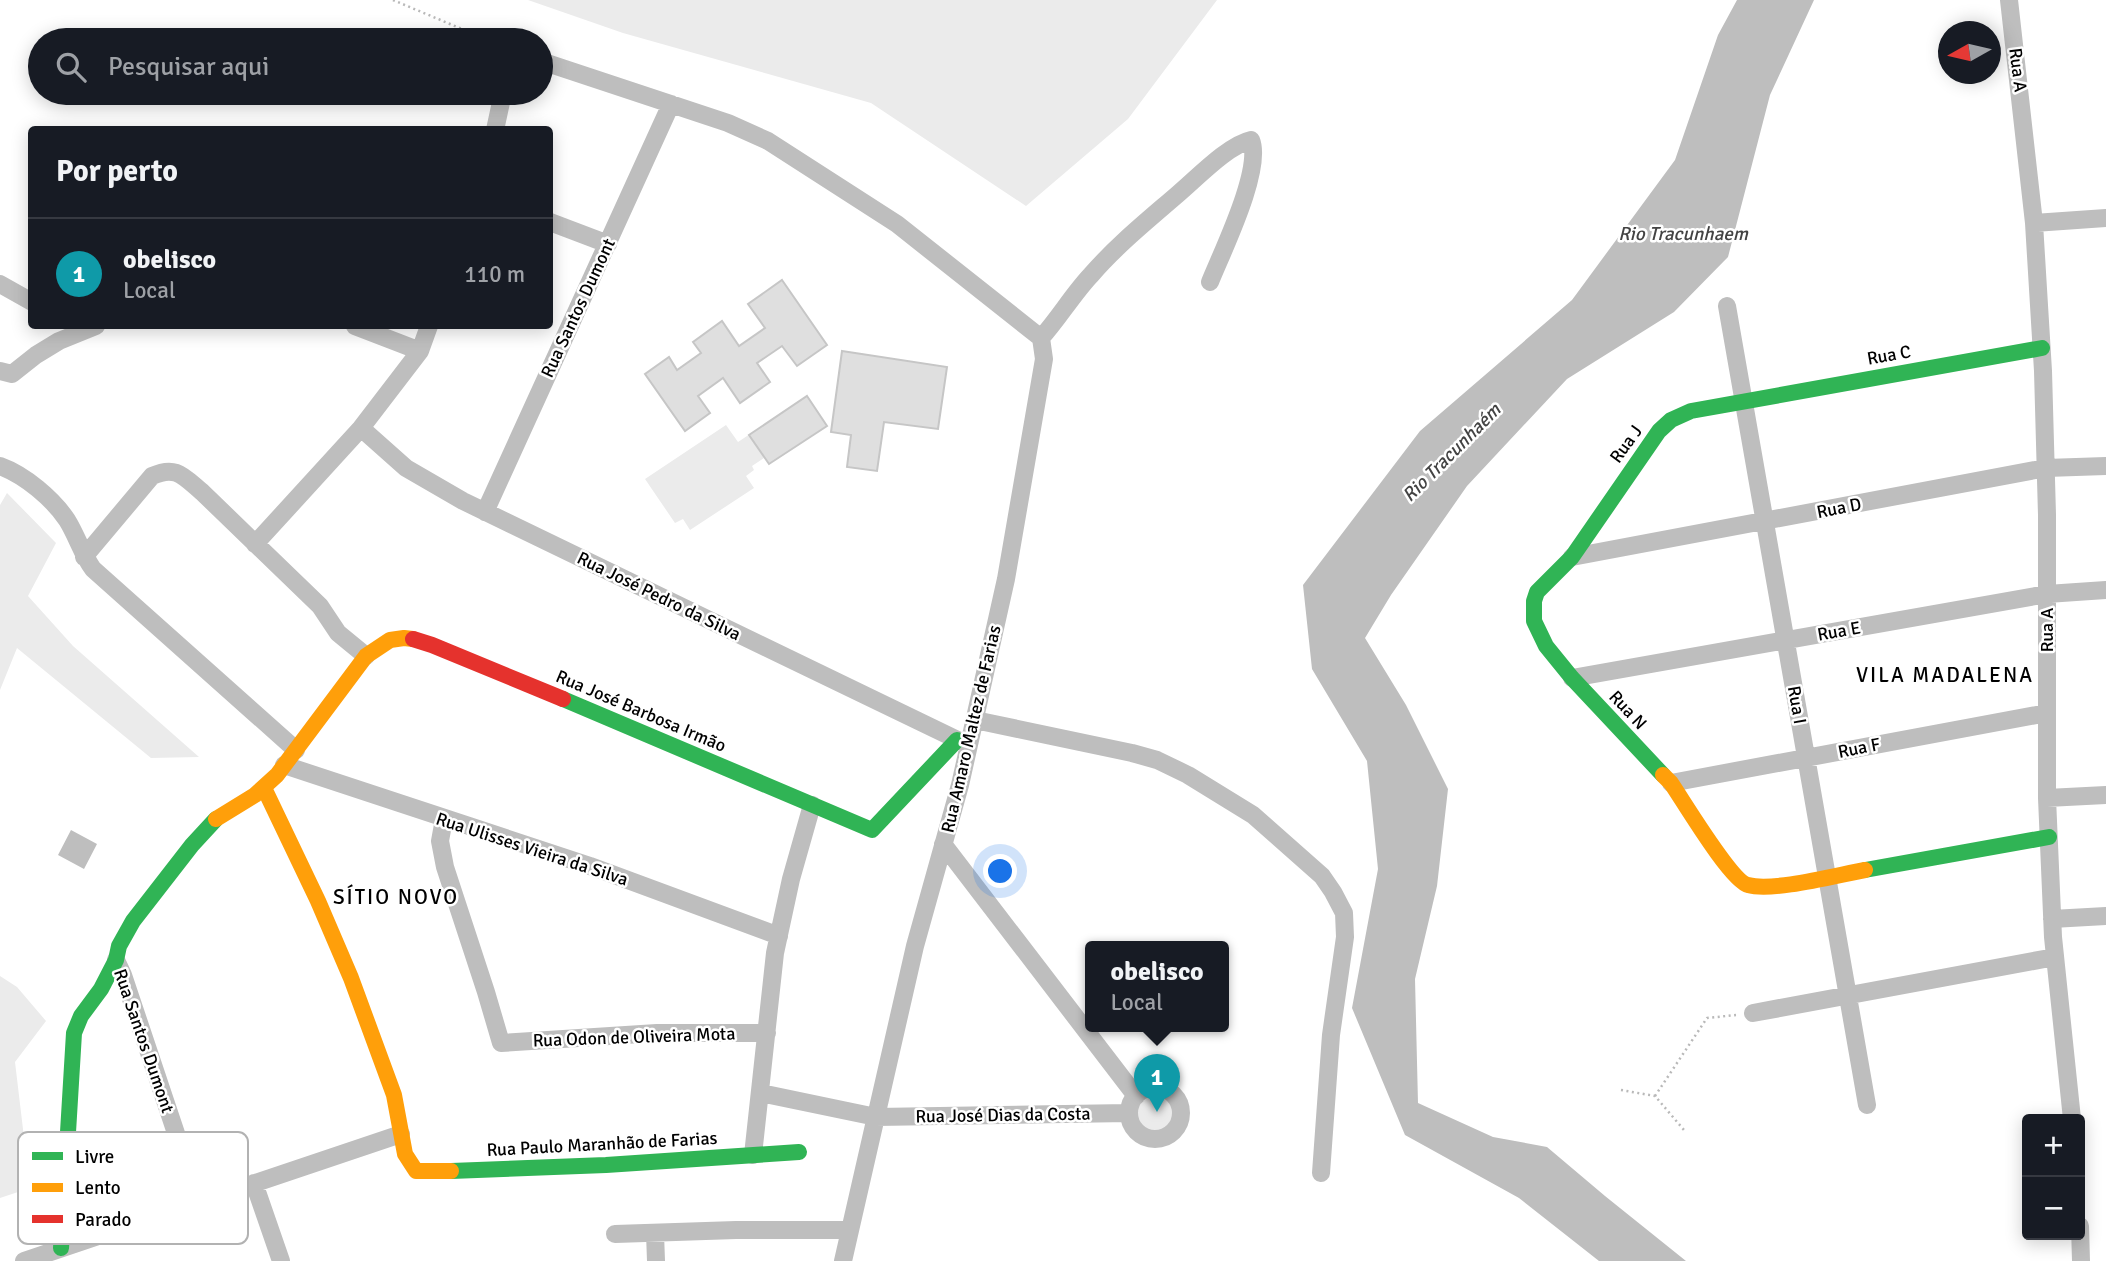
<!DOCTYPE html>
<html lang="pt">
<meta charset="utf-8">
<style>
body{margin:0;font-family:Signika,sans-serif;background:#242831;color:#f1f3f6}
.controls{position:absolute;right:21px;bottom:21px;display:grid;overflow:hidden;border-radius:7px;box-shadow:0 4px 18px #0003}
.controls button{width:63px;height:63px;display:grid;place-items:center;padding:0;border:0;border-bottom:2px solid #363941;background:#171b24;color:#f1f3f6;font:35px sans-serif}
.compass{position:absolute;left:1938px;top:21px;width:63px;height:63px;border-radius:50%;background:#171b24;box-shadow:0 4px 18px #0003;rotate:262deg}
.you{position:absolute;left:1001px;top:872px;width:24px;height:24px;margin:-18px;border:5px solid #fff;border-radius:50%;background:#1a73e8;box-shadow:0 0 0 10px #1a73e833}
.badge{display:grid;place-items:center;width:46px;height:46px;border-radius:50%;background:#adaeaf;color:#fff;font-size:23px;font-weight:700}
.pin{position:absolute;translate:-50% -58px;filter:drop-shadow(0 2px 4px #0008)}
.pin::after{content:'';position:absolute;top:37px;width:24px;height:21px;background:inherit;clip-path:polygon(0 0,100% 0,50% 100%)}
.popup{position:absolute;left:1085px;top:941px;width:144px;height:91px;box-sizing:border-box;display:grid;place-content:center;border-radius:7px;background:#171b24;filter:drop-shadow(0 2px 5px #0005);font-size:23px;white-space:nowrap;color:#9ea1a6}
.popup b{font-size:26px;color:#f1f3f6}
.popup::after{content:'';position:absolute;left:50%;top:100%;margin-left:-14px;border:14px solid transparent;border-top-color:#171b24}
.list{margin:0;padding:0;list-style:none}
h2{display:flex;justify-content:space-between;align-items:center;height:91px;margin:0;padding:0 28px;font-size:30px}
h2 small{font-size:23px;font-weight:400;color:#9ea1a6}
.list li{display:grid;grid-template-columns:46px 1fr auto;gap:21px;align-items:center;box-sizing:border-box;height:112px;padding:0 28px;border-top:2px solid #363941}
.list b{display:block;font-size:26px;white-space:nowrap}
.list p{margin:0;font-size:23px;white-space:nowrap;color:#9ea1a6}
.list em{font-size:23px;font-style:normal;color:#9ea1a6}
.icon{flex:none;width:38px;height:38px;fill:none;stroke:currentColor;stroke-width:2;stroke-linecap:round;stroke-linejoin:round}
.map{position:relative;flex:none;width:2106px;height:1261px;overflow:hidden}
.search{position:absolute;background:#171b24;box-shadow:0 4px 18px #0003;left:28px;top:28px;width:525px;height:77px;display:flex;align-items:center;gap:18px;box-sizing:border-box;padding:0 24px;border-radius:38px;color:#9ea1a6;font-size:26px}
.panel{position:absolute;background:#171b24;box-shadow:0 4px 18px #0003;left:28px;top:126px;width:525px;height:203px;border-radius:7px}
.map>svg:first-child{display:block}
.green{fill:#ebebeb}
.water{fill:#bebebe}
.building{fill:#dfdfdf;stroke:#c6c6c6;stroke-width:2}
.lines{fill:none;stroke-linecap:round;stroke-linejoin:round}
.path{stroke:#b9b9b9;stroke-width:2.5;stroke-dasharray:2 3.5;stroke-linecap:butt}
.street{stroke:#bebebe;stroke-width:18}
.fast{stroke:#30b455;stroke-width:16}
.slow{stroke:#ff9f0a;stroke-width:16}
.jam{stroke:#e5322d;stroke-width:16}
.labels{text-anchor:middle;stroke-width:5;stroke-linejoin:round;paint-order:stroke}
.street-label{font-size:18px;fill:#000;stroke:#fff}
.water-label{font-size:19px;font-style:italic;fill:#434343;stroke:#fff}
.quarter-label{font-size:21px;letter-spacing:2px;fill:#000;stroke:#fff}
.key{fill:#fff;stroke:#b2b2b2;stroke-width:2}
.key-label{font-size:19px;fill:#000}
</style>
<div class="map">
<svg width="2106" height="1261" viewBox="0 0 2106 1261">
<rect width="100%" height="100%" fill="#fff"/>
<path class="green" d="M528 0H1217L1128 119 1026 206 871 103 623 33Z
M807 396 827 426 769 464 764 458 752 466 754 470 746 476 754 488 690 530 683 519 675 523 645 479 726 425 738 442Z
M7 493 56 543 28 596 73 646 199 757 151 758 17 648 0 690V505Z
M0 976 17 987 46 1021 15 1062 30 1188 0 1198Z
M1129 1113a26 26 0 1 1 52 0a26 26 0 1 1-52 0Z"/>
<path class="water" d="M1737 0H1814L1770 95 1728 257 1674 312 1567 379 1467 486 1391 595 1365 638 1406 705 1448 789 1437 886 1415 979 1418 1103 1493 1137 1547 1147 1605 1196 1686 1261H1599L1519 1198 1405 1135 1352 1008 1378 869 1367 761 1312 669 1303 585 1420 431 1572 300 1675 160 1718 35Z
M71 830 97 844 84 869 58 855Z"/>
<path class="building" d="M782 280 827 345 797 366 782 346 757 363 770 382 740 403 723 378 698 396 710 413 685 431 645 374 669 357 677 370 701 353 693 342 722 321 739 346 765 328 748 304Z
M842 351 947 367 938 429 884 422 877 471 847 467 851 435 831 432Z
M807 396 827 426 769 464 749 435Z"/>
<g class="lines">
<path class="path" d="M393 0 488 40
M1621 1090 1655 1096 1684 1130
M1655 1096 1707 1018 1736 1015"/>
<path class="street" d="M2009 0 2034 223 2043 371 2047 515V798L2053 937 2072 1119
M541 61 728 123 768 141 897 224 1041 338
M495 130 503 93
M550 222 608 244
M2034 223 2106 218
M0 284 32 302
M1727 306 1867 1105
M355 326 420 351
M1041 338C1059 318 1073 294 1091 275 1117 245 1148 220 1178 194 1196 179 1228 145 1251 140 1263 169 1222 252 1210 282
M0 371 12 374 36 355 59 341 96 326
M361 428 406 468 463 501 966 744
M0 466C25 475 53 499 67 520 77 536 82 554 93 569L296 750
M485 512 671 104
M255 544 361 428 420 351 429 326
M84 557 152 476C176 465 183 476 202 492L320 606 338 633 366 656
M1572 557 2046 468 2106 466
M1572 678 2047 594 2106 590
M975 720 1132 753 1157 760 1188 775 1253 815 1322 876 1333 892 1344 913 1345 937 1331 1035 1321 1173
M284 765 590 866 779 936
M1671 783 2047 713
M2047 798 2106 795
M444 819 440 841 445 867 486 992 501 1043 657 1033H767
M943 844 1136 1096
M2052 919 2106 916
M116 960 123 975 199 1202
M1753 1013 2055 957
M1129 1113a26 26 0 1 1 52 0a26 26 0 1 1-52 0Z
M761 1093 876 1117 1129 1113
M753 1155 775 953 791 879 812 805
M254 1183 281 1261
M2080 1226 2081 1261
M655 1233 656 1261
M615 1234 736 1230H850
M24 1261 401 1134
M843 1261 915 946 960 785 1006 579 1044 359 1041 338"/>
<path class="fast" d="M563 699 872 830 957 740
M1663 775 1572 678 1546 646 1534 621V601L1537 592 1572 557 1659 431 1671 420 1691 411 2042 348
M1865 870 2049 837
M451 1171 606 1165 799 1152
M61 1248 74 1033 81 1016 101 989 116 960 119 946 133 921 192 845 216 819"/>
<path class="slow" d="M1663 775 1671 783C1684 802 1731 881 1748 885 1773 892 1837 875 1865 870
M264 788 318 901 351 978 394 1095 405 1154 416 1171H451
M216 819 255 795 277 775 366 656 390 640 404 638 413 639"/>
<path class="jam" d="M413 639 432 645 563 699"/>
</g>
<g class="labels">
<g class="street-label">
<text transform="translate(2018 70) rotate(83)" y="6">Rua A</text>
<text transform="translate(578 308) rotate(-65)" y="6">Rua Santos Dumont</text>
<text transform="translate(1889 355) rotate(-10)" y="6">Rua C</text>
<text transform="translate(1626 444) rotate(-54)" y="6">Rua J</text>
<text transform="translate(1839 508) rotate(-11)" y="6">Rua D</text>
<text transform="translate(659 596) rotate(26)" y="6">Rua José Pedro da Silva</text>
<text transform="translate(2047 630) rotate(-90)" y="6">Rua A</text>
<text transform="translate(1839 631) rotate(-10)" y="6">Rua E</text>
<text transform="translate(1797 705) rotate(80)" y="6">Rua I</text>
<text transform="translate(1628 710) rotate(47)" y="6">Rua N</text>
<text transform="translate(641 711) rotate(23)" y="6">Rua José Barbosa Irmão</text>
<text transform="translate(971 729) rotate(-77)" y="6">Rua Amaro Maltez de Farias</text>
<text transform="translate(1859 748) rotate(-11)" y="6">Rua F</text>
<text transform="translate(532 849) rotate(18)" y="6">Rua Ulisses Vieira da Silva</text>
<text transform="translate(634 1037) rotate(-2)" y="6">Rua Odon de Oliveira Mota</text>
<text transform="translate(144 1041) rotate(71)" y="6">Rua Santos Dumont</text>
<text transform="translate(1003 1115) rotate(-1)" y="6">Rua José Dias da Costa</text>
<text transform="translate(602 1144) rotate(-3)" y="6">Rua Paulo Maranhão de Farias</text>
</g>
<g class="water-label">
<text x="1683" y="240">Rio Tracunhaem</text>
<text transform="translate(1451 452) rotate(-45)" y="7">Rio Tracunhaém</text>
</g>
<g class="quarter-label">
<text x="1945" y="682">VILA MADALENA</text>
<text x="396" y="904">SÍTIO NOVO</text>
</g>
</g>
<rect x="18" y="1132" width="230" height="112" rx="10" class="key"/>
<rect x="32" y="1152" width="31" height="8" fill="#30b455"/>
<rect x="32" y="1183" width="31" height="9" fill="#ff9f0a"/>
<rect x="32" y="1215" width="31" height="8" fill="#e5322d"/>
<g class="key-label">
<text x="75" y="1163">Livre</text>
<text x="75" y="1194">Lento</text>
<text x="75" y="1226">Parado</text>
</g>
</svg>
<div class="controls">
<button>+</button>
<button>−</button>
</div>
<svg class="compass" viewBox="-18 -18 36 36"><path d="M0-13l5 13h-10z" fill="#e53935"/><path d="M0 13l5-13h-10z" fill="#9ea1a6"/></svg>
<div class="you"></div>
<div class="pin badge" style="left:1157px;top:1112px;background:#0f9aa8">1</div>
<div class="popup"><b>obelisco</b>Local</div>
<div class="search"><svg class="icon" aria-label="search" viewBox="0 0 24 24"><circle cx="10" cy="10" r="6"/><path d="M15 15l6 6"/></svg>Pesquisar aqui</div>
<section class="panel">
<h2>Por perto<small></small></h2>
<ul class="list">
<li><span class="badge" style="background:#0f9aa8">1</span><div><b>obelisco</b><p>Local</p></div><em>110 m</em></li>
</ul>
</section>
</div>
